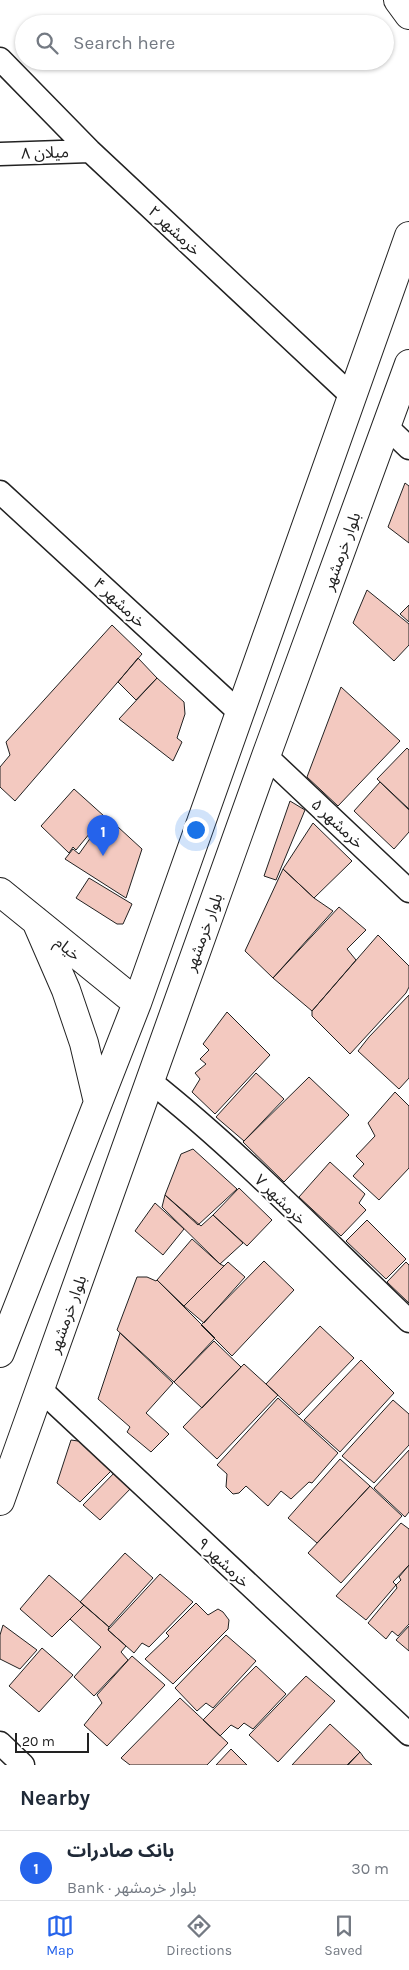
<!DOCTYPE html>
<meta charset="utf-8">
<style>
body{margin:0;font-family:Karla,"Noto Sans Arabic",sans-serif;background:#f6f6f7;color:#1f2937}
.scale{position:absolute;left:15px;bottom:12px;width:74px;box-sizing:border-box;padding-left:5px;border:2px solid #222;border-top:0;font-size:14px;line-height:18px;white-space:nowrap;color:#222;-webkit-text-stroke:4px #fff;paint-order:stroke}
.you{position:absolute;left:195px;top:829px;width:18px;height:18px;margin:-12px;border:4px solid #fff;border-radius:50%;background:#1a73e8;box-shadow:0 0 0 8px #1a73e833}
.badge{display:grid;place-items:center;width:32px;height:32px;border-radius:50%;background:#2563eb;color:#fff;font-size:16px;font-weight:700}
.pin{position:absolute;translate:-50% -41px;filter:drop-shadow(0 1px 2px #0008)}
.pin::after{content:'';position:absolute;top:26px;width:18px;height:15px;background:inherit;clip-path:polygon(0 0,100% 0,50% 100%)}
.list{margin:0;padding:0;list-style:none}
h2{display:flex;justify-content:space-between;align-items:center;height:65px;margin:0;padding:0 20px;font-size:21px}
h2 small{font-size:16px;font-weight:400;color:#747a83}
.list li{display:grid;grid-template-columns:32px 1fr auto;gap:15px;align-items:center;box-sizing:border-box;height:70px;padding:0 20px;border-top:1px solid #e0e1e3}
.list b{display:block;font-size:19px;white-space:nowrap}
.list p{margin:0;font-size:16px;white-space:nowrap;color:#747a83}
.list em{font-size:16px;font-style:normal;color:#747a83}
.icon{flex:none;width:28px;height:28px;fill:none;stroke:currentColor;stroke-width:2;stroke-linecap:round;stroke-linejoin:round}
.map{position:relative;flex:none;width:409px;height:1765px;overflow:hidden}
.search{position:absolute;background:#fff;box-shadow:0 1px 4px #0004;left:15px;right:15px;top:15px;height:55px;display:flex;align-items:center;gap:12px;box-sizing:border-box;padding:0 18px;border-radius:28px;color:#747a83;font-size:19px}
.sheet{height:135px;background:#fff}
nav{display:flex;justify-content:space-around;align-items:center;box-sizing:border-box;height:70px;border-top:1px solid #e0e1e3;background:#fff;font-size:14px;color:#747a83}
nav a{display:grid;justify-items:center;gap:2px}
nav .on{color:#2563eb}
.map>svg:first-child{display:block}
.building{fill:#f3c9c0;stroke:#222}
.lines{fill:none;stroke-linecap:round;stroke-linejoin:round}
.street-casing{stroke:#222;stroke-width:25}
.secondary-casing{stroke:#222;stroke-width:30}
.street{stroke:#fff;stroke-width:22}
.secondary{stroke:#fff;stroke-width:28}
.labels{text-anchor:middle;stroke-width:4;stroke-linejoin:round;paint-order:stroke}
.street-label{font-size:16px;fill:#222;stroke:#fff}
</style>
<div class="map">
<svg width="409" height="1765" viewBox="0 0 409 1765">
<rect width="100%" height="100%" fill="#fff"/>
<path class="building" d="M405 483 409 486V543L388 527Z
M367 590 409 624V645L394 661 353 623Z
M409 605V622L400 614Z
M112 625 142 654 15 801 0 787V767L10 755 6 742Z
M138 658 157 678 136 700 118 682Z
M157 678 184 702 185 714 177 738 182 742 173 761 119 719Z
M341 687 400 741 338 806 307 777Z
M407 748 409 750V809L377 779Z
M380 782 409 810V832L394 849 354 811Z
M74 789 104 816 76 850 73 847 69 853 41 826Z
M290 801 305 810 276 880 264 876Z
M106 816 142 849 126 898 65 859 73 849 79 854Z
M313 823 352 861 314 898 283 869Z
M283 869 314 898 333 911 273 978 245 951Z
M89 878 132 904 123 924H117L76 898Z
M339 907 366 930 347 949 356 960 312 1011 273 978Z
M378 935 409 966V987L406 993 350 1054 312 1016V1011Z
M409 995V1078L399 1089 358 1051 369 1037Z
M227 1012 270 1055 215 1114 192 1092 200 1079 195 1073 206 1064 200 1059 209 1050 203 1044Z
M256 1073 284 1099 244 1141 216 1117Z
M309 1077 349 1115 284 1182 243 1142Z
M395 1092 409 1106V1168L379 1200 353 1176 364 1164 356 1156 375 1136 368 1123Z
M193 1149 237 1189 198 1225 165 1195 181 1154Z
M330 1162 365 1194 359 1203 366 1210 341 1236 299 1197Z
M239 1188 272 1220 247 1246 213 1215Z
M165 1195 201 1226 213 1215 243 1243 220 1264 162 1207Z
M155 1203 184 1229 163 1255 135 1231Z
M367 1220 406 1259 386 1279 346 1241Z
M192 1239 220 1264 224 1266 184 1306 157 1280Z
M264 1261 294 1290 232 1356 201 1325Z
M228 1262 245 1277 204 1323 184 1306Z
M406 1262 409 1265V1303L387 1282Z
M137 1277H147L156 1281 157 1280 215 1338 174 1382 117 1330Z
M320 1326 354 1358 299 1415 266 1384Z
M120 1333 173 1383 146 1413 169 1434 151 1452 127 1432 130 1427 98 1399Z
M214 1341 241 1367 202 1408 174 1382Z
M361 1360 394 1393 340 1452 304 1420Z
M244 1364 278 1395 217 1459 183 1427Z
M278 1398 338 1453 312 1483 309 1482 291 1499 281 1491 268 1506 246 1486 239 1493 233 1494 226 1487 227 1474 217 1465Z
M393 1400 409 1414V1445L374 1483 342 1456Z
M71 1440 85 1442 114 1468 80 1502 57 1483Z
M409 1450V1512L405 1517 374 1488Z
M340 1459 370 1486 317 1543 288 1518Z
M117 1470 133 1486 100 1520 83 1505Z
M370 1486 402 1516 341 1583 308 1553Z
M401 1523 409 1529V1565L393 1582 396 1585 366 1620 336 1596Z
M125 1553 153 1578 109 1627 80 1602Z
M409 1565V1624L398 1636 392 1631 386 1639 368 1623 397 1588 396 1585 401 1580 399 1577Z
M160 1574 193 1602 149 1647 142 1643 134 1653 108 1630Z
M49 1575 84 1605 52 1637 20 1609Z
M196 1603 208 1615 218 1609 223 1612 229 1620 228 1629 173 1684 145 1659 169 1636 166 1633Z
M84 1605 109 1627 108 1630 126 1646 121 1652 128 1660 94 1696 74 1677 101 1647 70 1619Z
M3 1625 37 1650 20 1669 0 1659V1635Z
M409 1626V1651L396 1640Z
M226 1635 256 1661 213 1708 206 1703 197 1711 175 1688Z
M42 1648 73 1675 39 1712 9 1686Z
M132 1656 165 1685 107 1746 84 1725 102 1703 97 1695Z
M256 1666 286 1694 253 1729 244 1723 238 1729 231 1725 220 1736 203 1720Z
M306 1676 335 1701 278 1762 249 1735Z
M180 1698 228 1743 207 1765H130L121 1758Z
M330 1724 360 1752 347 1765H292Z
M231 1749 247 1765H216Z
M360 1752 365 1759 372 1765H348Z"/>
<g class="lines">
<g class="street-casing">
<path id="street" d="M0 59 90 151 353 397
M0 154 90 151
M387 427 409 448
M0 492 239 712
M266 756 409 891
M150 1081C242 1154 324 1240 409 1321
M40 1389 409 1734
M0 1743 23 1765"/>
</g>
<g class="secondary-casing">
<path id="secondary" d="M398 0 409 15
M0 892 137 1003
M36 921 66 990 84 1043 98 1102
M0 1353 137 1003 409 236
M0 1501 266 756 409 364"/>
</g>
<use href="#street" class="street"/>
<use href="#secondary" class="secondary"/>
</g>
<g class="labels">
<g class="street-label">
<text transform="translate(45 152) rotate(-2)" y="6">میلان ۸</text>
<text transform="translate(175 230) rotate(43)" y="6">خرمشهر ۲</text>
<text transform="translate(341 551) rotate(-70)" y="6">بلوار خرمشهر</text>
<text transform="translate(120 602) rotate(43)" y="6">خرمشهر ۴</text>
<text transform="translate(338 823) rotate(43)" y="6">خرمشهر ۵</text>
<text transform="translate(203 932) rotate(-70)" y="6">بلوار خرمشهر</text>
<text transform="translate(68 948) rotate(39)" y="6">خیام</text>
<text transform="translate(281 1199) rotate(44)" y="6">خرمشهر ۷</text>
<text transform="translate(67 1314) rotate(-70)" y="6">بلوار خرمشهر</text>
<text transform="translate(224 1562) rotate(43)" y="6">خرمشهر ۹</text>
</g>
</g>
</svg>
<div class="scale">20 m</div>
<div class="you"></div>
<div class="pin badge" style="left:103px;top:856px">1</div>
<div class="search"><svg class="icon" aria-label="search" viewBox="0 0 24 24"><circle cx="10" cy="10" r="6"/><path d="M15 15l6 6"/></svg>Search here</div>
</div>
<section class="sheet">
<h2>Nearby<small></small></h2>
<ul class="list">
<li><span class="badge">1</span><div><b>بانک صادرات</b><p>Bank · بلوار خرمشهر</p></div><em>30 m</em></li>
</ul>
</section>
<nav>
<a class="on"><svg class="icon" aria-label="map" viewBox="0 0 24 24"><path d="M3 6l6-2 6 2 6-2v14l-6 2-6-2-6 2zM9 4v14M15 6v14"/></svg>Map</a>
<a><svg class="icon" aria-label="directions" viewBox="0 0 24 24"><path d="M12 3l9 9-9 9-9-9zM9 14v-3h6M13 9l2 2-2 2"/></svg>Directions</a>
<a><svg class="icon" aria-label="saved" viewBox="0 0 24 24"><path d="M7 4h10v16l-5-4-5 4z"/></svg>Saved</a>
</nav>
